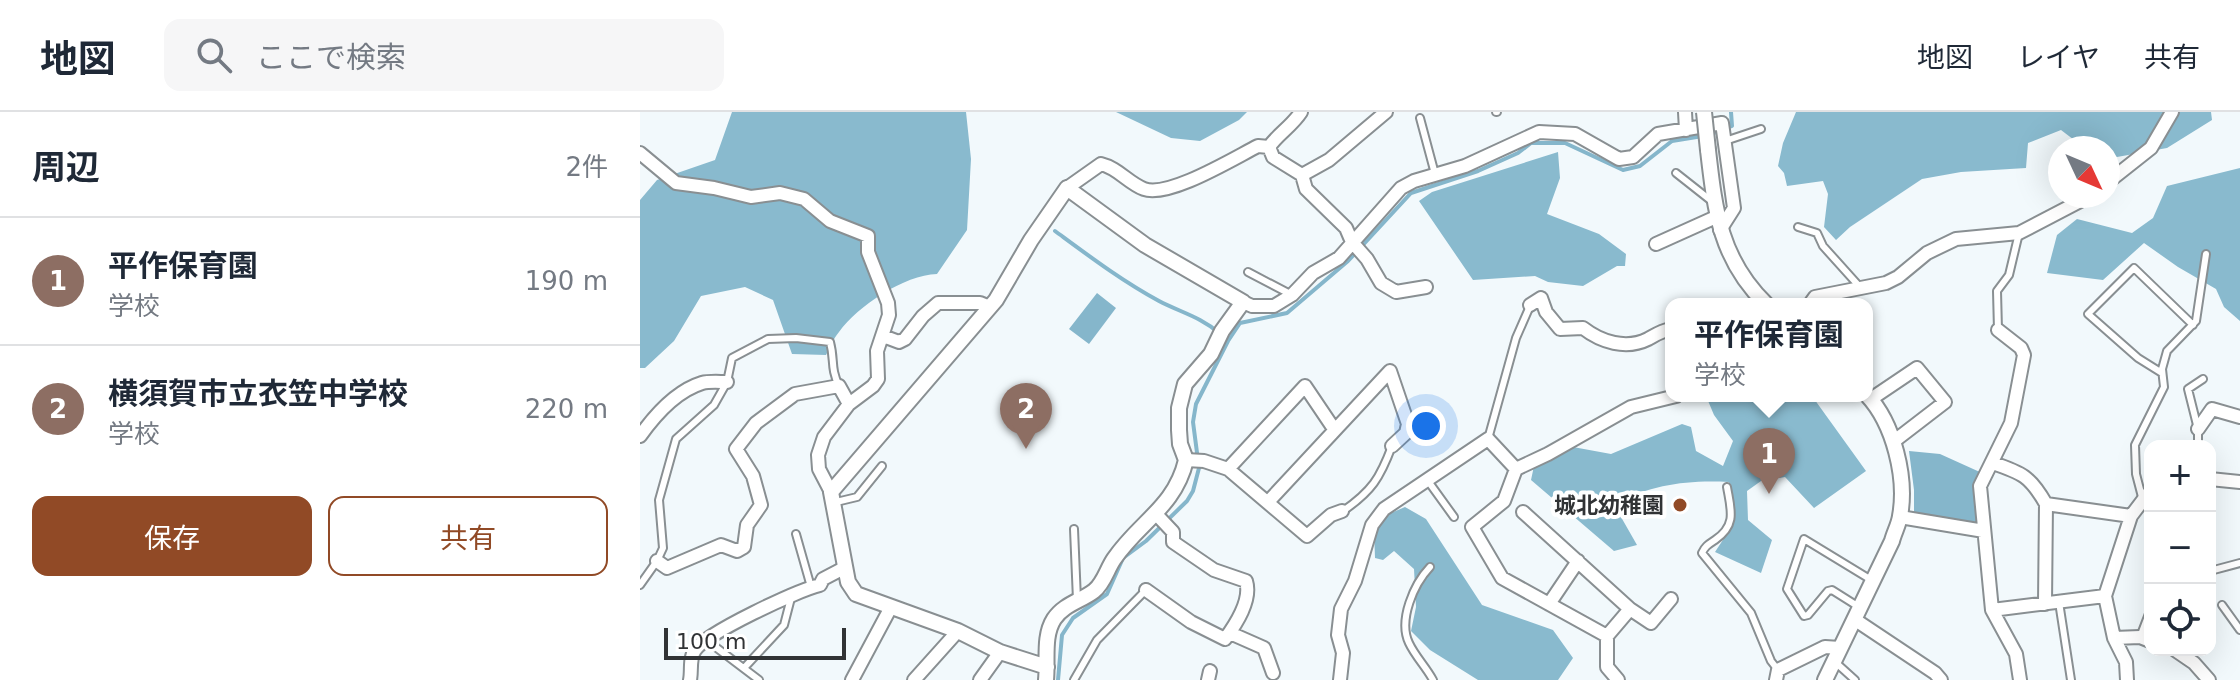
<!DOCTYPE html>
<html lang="ja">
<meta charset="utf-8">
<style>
body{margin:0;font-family:"DejaVu Sans","Noto Sans JP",sans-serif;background:#f6f6f7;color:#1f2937}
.controls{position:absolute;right:24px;bottom:24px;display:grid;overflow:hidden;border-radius:16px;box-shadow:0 8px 32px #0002}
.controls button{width:72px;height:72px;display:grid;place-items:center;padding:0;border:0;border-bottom:2px solid #e0e1e3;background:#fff;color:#1f2937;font:40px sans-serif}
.compass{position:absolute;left:1408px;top:24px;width:72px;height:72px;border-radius:50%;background:#fff;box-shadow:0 8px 32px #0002;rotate:134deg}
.scale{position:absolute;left:24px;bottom:20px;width:182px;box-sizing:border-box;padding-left:8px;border:4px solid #313335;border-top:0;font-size:22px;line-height:28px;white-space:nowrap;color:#313335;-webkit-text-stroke:6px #fff;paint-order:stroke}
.you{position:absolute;left:786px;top:314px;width:28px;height:28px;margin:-20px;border:6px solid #fff;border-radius:50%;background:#1a73e8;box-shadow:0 0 0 12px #1a73e833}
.badge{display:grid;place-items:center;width:52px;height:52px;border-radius:50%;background:#914a26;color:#fff;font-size:26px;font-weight:700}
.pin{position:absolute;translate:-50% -66px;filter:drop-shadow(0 2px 4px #0008)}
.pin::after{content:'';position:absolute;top:42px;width:28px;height:24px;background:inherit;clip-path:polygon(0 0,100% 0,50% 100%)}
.popup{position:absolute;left:1025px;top:186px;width:208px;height:104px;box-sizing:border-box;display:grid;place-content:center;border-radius:16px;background:#fff;filter:drop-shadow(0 2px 6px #0005);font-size:26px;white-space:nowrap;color:#747a83}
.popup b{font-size:30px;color:#1f2937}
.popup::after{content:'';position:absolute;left:50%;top:100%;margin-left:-16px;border:16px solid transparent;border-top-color:#fff}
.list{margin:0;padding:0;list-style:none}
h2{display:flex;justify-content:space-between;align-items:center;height:104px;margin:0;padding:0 32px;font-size:34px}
h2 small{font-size:26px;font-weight:400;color:#747a83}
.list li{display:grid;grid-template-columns:52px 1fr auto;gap:24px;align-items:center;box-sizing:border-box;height:128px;padding:0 32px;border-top:2px solid #e0e1e3}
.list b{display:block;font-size:30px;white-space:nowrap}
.list p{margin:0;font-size:26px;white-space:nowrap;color:#747a83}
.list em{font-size:26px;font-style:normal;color:#747a83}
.actions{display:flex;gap:16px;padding:24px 32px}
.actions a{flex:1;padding:18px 0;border:2px solid #914a26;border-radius:16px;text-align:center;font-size:28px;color:#914a26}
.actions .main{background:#914a26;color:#fff}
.icon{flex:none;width:44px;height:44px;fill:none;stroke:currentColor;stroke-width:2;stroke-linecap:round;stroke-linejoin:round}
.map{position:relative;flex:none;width:1600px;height:568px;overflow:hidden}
header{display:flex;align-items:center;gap:48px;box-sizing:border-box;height:112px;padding:0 40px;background:#fff;border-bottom:2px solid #e0e1e3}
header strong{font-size:38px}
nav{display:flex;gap:44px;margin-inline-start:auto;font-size:28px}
.search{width:560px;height:72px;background:#f6f6f7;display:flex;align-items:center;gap:20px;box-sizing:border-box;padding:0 28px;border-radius:16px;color:#747a83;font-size:30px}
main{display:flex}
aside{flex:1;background:#fff}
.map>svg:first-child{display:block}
.forest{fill:#89bace}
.water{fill:#85b6cb}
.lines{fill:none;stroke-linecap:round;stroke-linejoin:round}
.stream{stroke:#85b6cb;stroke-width:4}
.service-casing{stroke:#898f92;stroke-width:10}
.minor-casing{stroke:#898f92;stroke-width:16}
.tertiary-casing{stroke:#898f92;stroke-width:18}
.service{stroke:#fff;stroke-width:6}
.minor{stroke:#fff;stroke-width:12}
.tertiary{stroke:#fff;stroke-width:14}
.tertiary-bridge-casing{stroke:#898f92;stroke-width:18;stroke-linecap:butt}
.tertiary-bridge{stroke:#fff;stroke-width:14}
.poi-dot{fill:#914a26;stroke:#fff;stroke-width:3}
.labels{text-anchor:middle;stroke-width:8;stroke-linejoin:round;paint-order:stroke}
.poi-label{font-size:22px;font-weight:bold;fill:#313335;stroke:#fff;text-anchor:end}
</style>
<header>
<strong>地図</strong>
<div class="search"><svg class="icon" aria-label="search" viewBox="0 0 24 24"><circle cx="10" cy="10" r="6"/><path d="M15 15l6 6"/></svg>ここで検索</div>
<nav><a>地図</a><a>レイヤ</a><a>共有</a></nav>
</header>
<main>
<aside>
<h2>周辺<small>2件</small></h2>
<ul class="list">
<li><span class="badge" style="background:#8d6e63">1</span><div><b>平作保育園</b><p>学校</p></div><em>190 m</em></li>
<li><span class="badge" style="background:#8d6e63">2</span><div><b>横須賀市立衣笠中学校</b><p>学校</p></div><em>220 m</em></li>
</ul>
<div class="actions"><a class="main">保存</a><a>共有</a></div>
</aside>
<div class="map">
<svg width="1600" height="568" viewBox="0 0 1600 568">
<rect width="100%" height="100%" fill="#f2f9fc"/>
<path class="forest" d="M92 0H326L331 47 327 118 297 162C264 163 218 194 199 220 193 227 190 236 186 243L152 242 133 188 105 175 61 184 34 229 5 256H0V88L17 68 75 48Z
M476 0H607L599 8 560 29 531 26Z
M1156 0H1571L1572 8 1527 36 1477 45 1468 42V36L1442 34 1421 18 1388 31 1386 56 1321 60 1282 67 1210 115 1196 128 1184 115 1188 82 1183 69 1147 74 1144 61 1138 54 1143 31Z
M918 40 920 66 907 102 959 122 986 142 985 154H977L943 174 908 170 895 164 833 168 779 89 792 80Z
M1600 56V209L1584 195 1576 177 1538 155 1504 131 1463 168 1407 161 1417 123 1437 107 1492 121 1513 106 1527 74Z
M1066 284H1098L1104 289 1134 284H1172L1226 359 1174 396 1145 365 1121 369 1107 379 1108 408 1132 428 1121 461 1075 440 1094 411 1089 370C1043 368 1016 373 973 391L997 433 974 439 891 368 894 354 933 335 971 342 1042 312 1051 315 1056 339 1083 354 1093 329 1074 303Z
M765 395 786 407 842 493 913 518 933 546 918 568H838L790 538 771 519 776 495 774 457 754 439 743 448 735 446 734 418 751 401Z"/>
<path class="water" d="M457 181 476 196 449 232 429 217Z
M1269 339 1300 342 1342 361 1336 372V411L1274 401V378Z"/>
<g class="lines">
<path class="stream" d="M415 119C449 144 482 169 519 189 540 200 561 205 579 221
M418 568 422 523 433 506 467 482 483 446 506 429 547 389 553 379 559 356 553 310 556 292 588 229 600 211 647 201 708 149 771 81 838 59 878 41 891 31H925L983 58 1000 54 1032 29 1069 23 1092 14 1091 0"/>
<g class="service-casing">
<path id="service" d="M856 0H857
M780 6 795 62
M1085 29 1121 17
M1036 61 1074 91
M1158 115 1177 121 1183 134 1219 174
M608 160 652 183
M1358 218 1357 179 1369 163 1379 121
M1522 261 1498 246 1448 202 1494 156 1553 213
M848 327 876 226 890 194
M1558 334V317L1548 277 1563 267
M788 369 814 405
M1087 375C1091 398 1097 413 1075 428 1069 432 1065 434 1062 441L1111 501 1131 549 1138 558
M1502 385 1496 362 1495 333 1524 275 1522 257 1527 239 1556 209 1566 142
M192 391 217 385 242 354
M703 399C732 379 740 366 752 334
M434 417 437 488
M156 422 171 475
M790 455C774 472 758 508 769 531 775 544 786 555 793 568
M1570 459 1600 451
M0 473 17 449 23 436 19 388 36 327 74 293 87 270 92 246 128 227 156 226 190 230C195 249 190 255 199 274
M1419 490 1431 568
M1582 493 1600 518
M1219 495 1192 478 1188 479 1168 503 1164 504 1147 477 1164 427 1233 469
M1500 525 1510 499
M65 527 119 568
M1194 549 1215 568
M104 556 144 513 151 486
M434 568 457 528 506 478"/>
</g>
<g class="minor-casing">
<path id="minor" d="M661 0C652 14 638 22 629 35L633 45 662 63 666 77 706 116 712 130 727 147 741 171 756 180 786 175
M1045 0 1046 18
M0 41 36 71 74 76 111 85 140 81 164 87 190 109 228 124V140L248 191 249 203 237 239 238 267 233 274 209 292 184 325 178 343 179 357 191 380
M662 63 689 48 746 0
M1468 70 1511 36 1532 0
M427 76 461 52C478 56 488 71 504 77 529 86 594 46 618 34L629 35
M1016 132 1076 105
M603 190 612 194H634L652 183 673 161 699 146 761 76 774 69 825 54 899 20 935 22 979 47 993 45 1018 22 1082 11 1094 96 1080 118
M1170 192 1175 185 1246 171 1258 165 1287 141 1316 127 1379 121 1450 84
M890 193 901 186 906 200 920 217 943 216C961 230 986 238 1008 227 1017 222 1021 219 1031 217
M1358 218 1381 236 1384 243 1371 311 1340 374 1352 498 1376 542 1380 568
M243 224 259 230 265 227 283 204 298 191H340L350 195
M1231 287 1277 256 1305 290 1253 330
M1558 317 1572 297 1600 305
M0 324C15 303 36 279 62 271 69 269 79 270 87 270
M546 348 564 349 588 357 665 274 694 317
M1353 351C1382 361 1390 364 1406 392L1491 404
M588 357 667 424 691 403 702 399
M1570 367 1600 370
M628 390 750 259 768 312 766 321 752 334
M883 400 990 497 1011 511 1031 487
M1260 405 1344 419
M17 449 27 456 81 433 97 439 104 435 107 413 121 393 113 364 96 337 116 311 155 282 199 274 209 292
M506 478 551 510 585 527C596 512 612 488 606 469L574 458 533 430V420L516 402
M909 492 938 449
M1405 492 1406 392
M1352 498 1465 484
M1214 507 1295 561 1301 568
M590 521 624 536 633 561
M967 524 990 497
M1474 526 1500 525 1510 529
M1535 538 1554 551 1569 568
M50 568C52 559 49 546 55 538 66 521 158 478 180 473L183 467 204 456
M212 568 251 495
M274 568 318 519
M340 568 360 540
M568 568 570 559
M700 568 703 541 698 523 701 497 715 469 732 413 744 397 848 327 876 357
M978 568 967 555V524L862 466 832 415 864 389 876 357 908 342 991 295 1036 284
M1136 568 1138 558 1185 535 1200 536
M1487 568 1486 550 1474 526 1465 484 1491 404 1510 379"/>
</g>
<g class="tertiary-casing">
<path id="tertiary" d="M1068 38C1075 99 1080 147 1126 192
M406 568C408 548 403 524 414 507 424 492 441 489 454 479 464 471 467 457 474 447 499 410 535 395 546 348L540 332 539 318V296L545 272 571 242 582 219 603 190 505 133 427 76 391 128 356 188 191 380 208 470 216 482 318 519 360 540 407 555
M1185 568 1252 429C1254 421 1259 412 1260 404 1267 366 1254 312 1227 283"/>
</g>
<use href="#service" class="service"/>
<use href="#minor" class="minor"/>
<use href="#tertiary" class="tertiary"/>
<g class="tertiary-bridge-casing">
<path id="tertiary-bridge" d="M1064 0 1068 38"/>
</g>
<use href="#tertiary-bridge" class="tertiary-bridge"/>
</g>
<circle class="poi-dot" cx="1040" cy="393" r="8"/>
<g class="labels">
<g class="poi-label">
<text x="1024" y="401">城北幼稚園</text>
</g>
</g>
</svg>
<div class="controls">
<button>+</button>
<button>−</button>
<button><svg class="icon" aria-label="locate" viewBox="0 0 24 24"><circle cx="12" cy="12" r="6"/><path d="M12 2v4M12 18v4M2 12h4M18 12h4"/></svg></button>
</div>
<svg class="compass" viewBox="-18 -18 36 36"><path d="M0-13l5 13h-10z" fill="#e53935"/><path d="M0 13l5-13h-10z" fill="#747a83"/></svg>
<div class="scale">100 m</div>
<div class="you"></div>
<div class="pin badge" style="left:1129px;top:382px;background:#8d6e63">1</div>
<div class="popup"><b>平作保育園</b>学校</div>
<div class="pin badge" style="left:386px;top:337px;background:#8d6e63">2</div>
</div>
</main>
